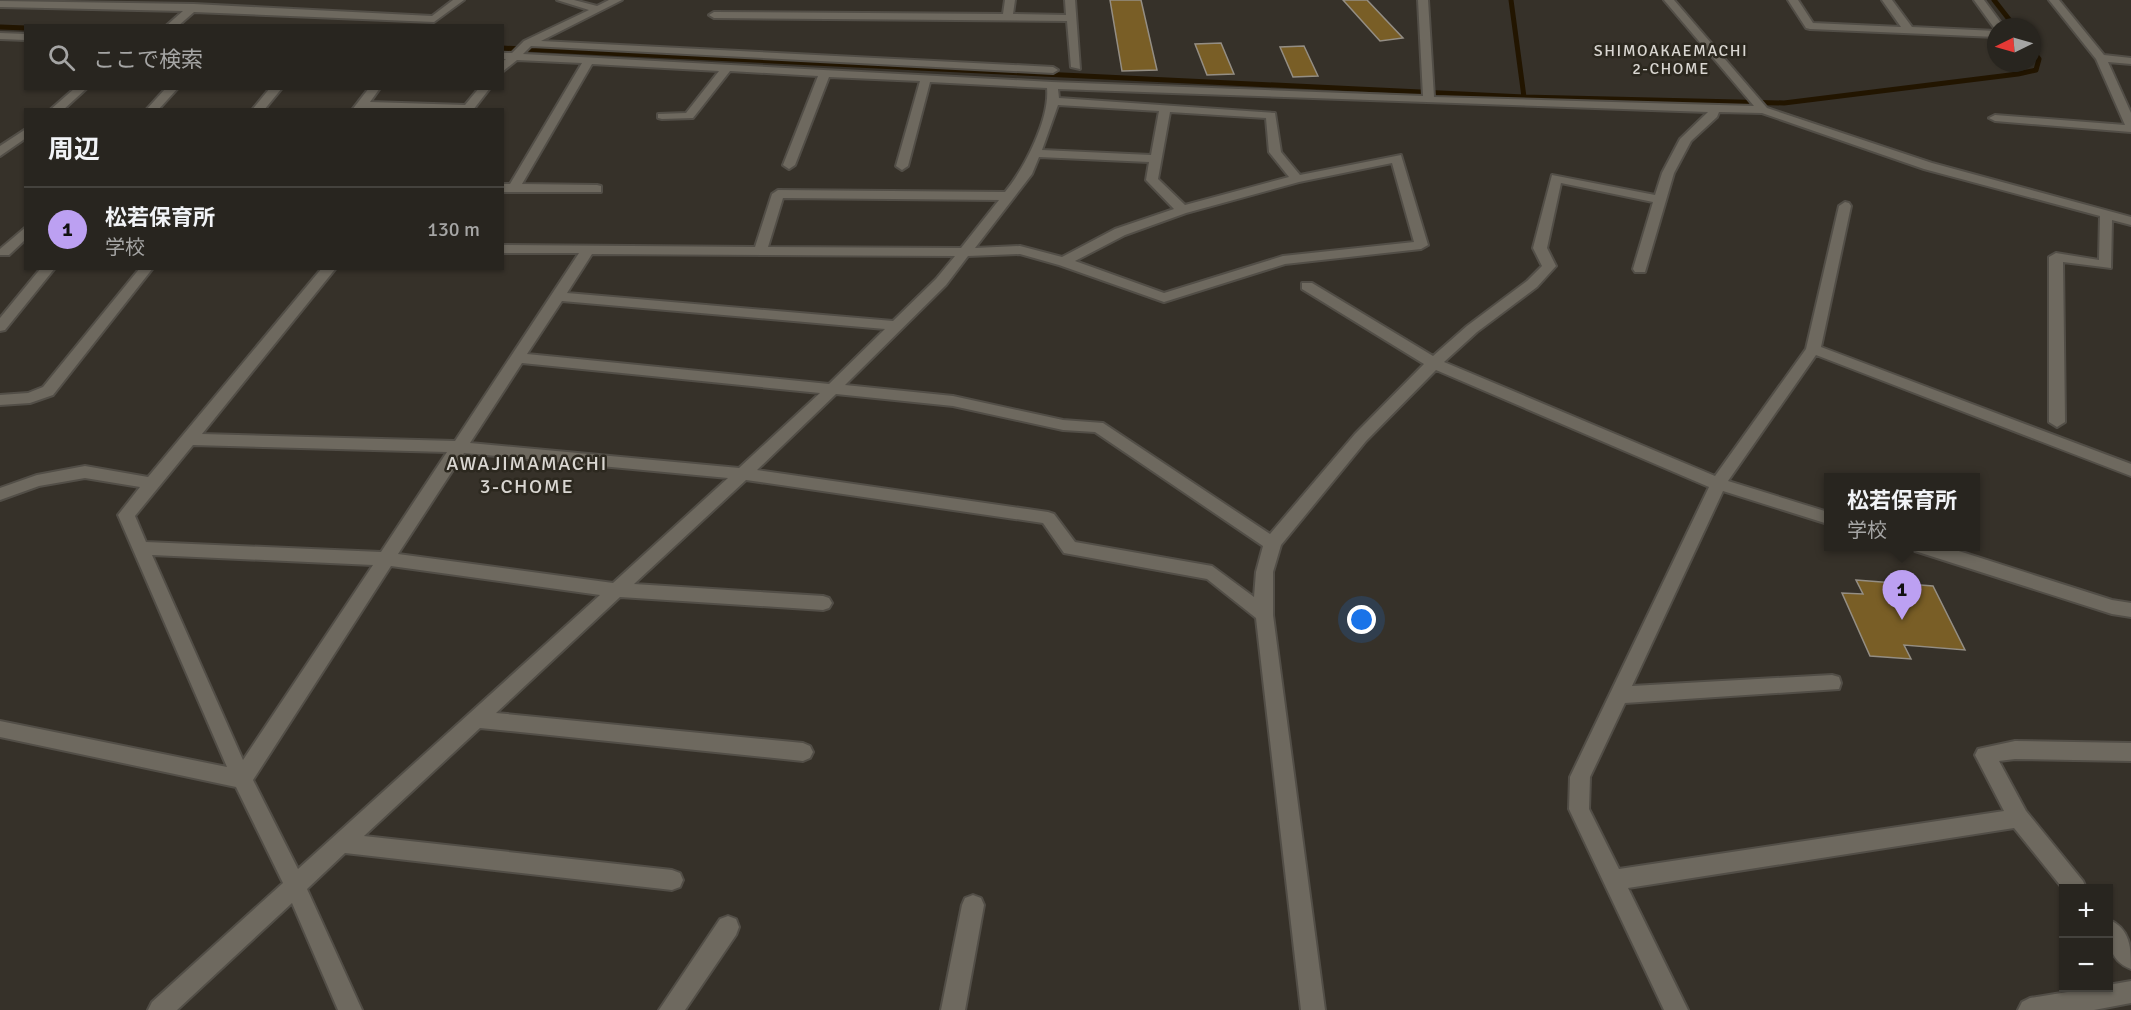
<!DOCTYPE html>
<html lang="ja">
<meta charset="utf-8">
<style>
body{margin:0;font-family:Signika,"Noto Sans JP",sans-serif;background:#302d28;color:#f1f3f6}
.controls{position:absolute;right:18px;bottom:18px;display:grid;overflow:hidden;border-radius:0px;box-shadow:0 2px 4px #0004}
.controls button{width:54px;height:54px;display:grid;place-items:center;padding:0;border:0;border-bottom:2px solid #44423d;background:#28251f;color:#f1f3f6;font:30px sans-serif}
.compass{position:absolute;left:1987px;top:18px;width:54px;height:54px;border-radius:50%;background:#28251f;box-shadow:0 2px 4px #0004;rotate:265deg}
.you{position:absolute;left:1362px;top:620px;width:21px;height:21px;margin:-15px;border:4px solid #fff;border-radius:50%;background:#1a73e8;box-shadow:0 0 0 9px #1a73e833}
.badge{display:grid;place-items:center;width:39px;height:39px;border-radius:50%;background:#bca0f2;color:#111;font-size:20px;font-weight:700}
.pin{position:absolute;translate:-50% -50px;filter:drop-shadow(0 2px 3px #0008)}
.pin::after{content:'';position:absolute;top:32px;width:21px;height:18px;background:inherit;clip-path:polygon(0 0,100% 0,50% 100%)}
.popup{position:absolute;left:1824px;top:473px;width:156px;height:78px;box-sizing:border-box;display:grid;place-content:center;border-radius:0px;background:#28251f;filter:drop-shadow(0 2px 4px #0005);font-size:20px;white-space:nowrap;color:#a5a5a4}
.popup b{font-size:22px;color:#f1f3f6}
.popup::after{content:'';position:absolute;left:50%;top:100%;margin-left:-12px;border:12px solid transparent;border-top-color:#28251f}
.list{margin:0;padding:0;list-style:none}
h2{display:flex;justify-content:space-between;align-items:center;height:78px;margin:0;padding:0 24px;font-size:26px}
h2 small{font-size:20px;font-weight:400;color:#a5a5a4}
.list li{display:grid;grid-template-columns:39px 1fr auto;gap:18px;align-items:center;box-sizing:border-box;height:84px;padding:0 24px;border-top:2px solid #44423d}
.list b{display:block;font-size:22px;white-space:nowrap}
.list p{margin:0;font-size:20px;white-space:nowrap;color:#a5a5a4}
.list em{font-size:20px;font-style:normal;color:#a5a5a4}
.icon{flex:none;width:33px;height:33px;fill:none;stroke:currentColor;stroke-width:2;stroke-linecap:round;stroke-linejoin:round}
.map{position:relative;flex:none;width:2131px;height:1010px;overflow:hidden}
.search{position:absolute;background:#28251f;box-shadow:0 2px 4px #0004;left:24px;top:24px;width:480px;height:66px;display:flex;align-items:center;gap:15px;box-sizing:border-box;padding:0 21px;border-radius:0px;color:#a5a5a4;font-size:22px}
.panel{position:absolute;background:#28251f;box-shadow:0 2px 4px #0004;left:24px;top:108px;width:480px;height:162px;border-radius:0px}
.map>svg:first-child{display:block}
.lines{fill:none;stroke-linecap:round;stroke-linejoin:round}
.stream{stroke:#221500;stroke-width:5}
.building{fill:#795e26;stroke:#948e84;stroke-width:1.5}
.minor-casing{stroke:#524e47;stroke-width:4}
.minor{fill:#6e695f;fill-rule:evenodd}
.labels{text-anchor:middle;stroke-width:5;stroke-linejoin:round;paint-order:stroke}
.far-neighbourhood-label{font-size:16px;letter-spacing:1.5px;fill:#d9d6d1;stroke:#2c281f}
.neighbourhood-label{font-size:20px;letter-spacing:1.5px;fill:#d9d6d1;stroke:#2c281f}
</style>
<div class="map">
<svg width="2131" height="1010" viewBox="0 0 2131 1010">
<rect width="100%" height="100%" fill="#363129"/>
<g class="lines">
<path class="stream" d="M1511 0 1524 97
M1994 0 2015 27
M0 27 26 28
M502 48 1524 97 1784 103 2018 74 2036 70 2039 59 2032 50"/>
</g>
<path class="building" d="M1110 0H1141L1157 70 1122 71Z
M1343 0H1367L1403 38 1380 41Z
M1221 43 1234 74 1207 75 1195 44Z
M1304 46 1318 76 1293 77 1280 47Z
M1856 580 1933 586 1965 650 1904 645 1911 659 1870 656 1842 593 1863 594Z"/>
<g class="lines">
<g class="minor-casing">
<path id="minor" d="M453 0H464L434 22 194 12 178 26H166L183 11 0 7V1L194 4 432 16Z
M557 0H574L597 6 609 0H622L541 41 1053 67 1058 70 1053 73 531 46 523 54 1052 82 1423 96 1418 0H1428L1434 97 1754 106 1664 0H1674L1767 108 1932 163 2131 217V225L2112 220 2111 268 2063 262 2065 422 2057 427 2049 422V257L2056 253 2099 260 2100 216 1924 169 1762 113 1719 112 1717 117 1691 141 1674 173 1645 272H1635L1633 269 1653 202 1561 183 1547 248 1556 266 1537 287 1477 332 1444 362 1715 476 1806 349 1839 206 1845 202 1849 203 1851 206 1821 347 2131 464V476L1816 355 1728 481 1828 512V524L1723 491 1632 686 1832 675 1839 677 1841 683 1839 689 1625 703 1590 777 1589 809 1619 869 2004 811 1975 755 1978 749 2015 741 2131 743V761L2015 759 1999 761 2026 811 2083 881 2086 888 2064 890 2014 828 1628 888 1688 1010H1664L1569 809 1570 777 1709 487 1436 370 1366 441 1281 545 1273 572V615L1325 1010H1301L1256 618 1207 579 1064 553 1043 523 746 480 634 584 823 596 829 598 832 603 829 608 823 610 620 597 496 713 803 743 810 746 813 752 810 758 803 761 480 728 364 836 672 870 680 873 683 880 680 887 672 890 345 853 307 889 362 1010H338L292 903 177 1010H148L152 1002 283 883 236 787 0 737V721L227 767 118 515 140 487 85 478 39 486 0 500V488L37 475 85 466 148 477 322 268H336L202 434 455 441 579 253H502V245L755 247 772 194 778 190 1005 192C1024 169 1050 119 1047 88L930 82 908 166 902 170 896 166 920 81 829 77 795 165 789 169 783 165 818 76 730 71 693 118 662 119 658 118V114L686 113 719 71 592 64 522 184 597 185 601 186V192H502V184H510L582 63 517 60 502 72V62L506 59H502V53H512L524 41 589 10ZM1058 89 1708 112 1680 139 1662 173 1655 195 1552 175 1533 248 1542 266 1527 281 1467 326 1433 356 1312 283H1302V289L1424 364 1355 434 1270 534 1103 423 1063 420 953 396 845 385 946 285 968 256 1020 254 1059 265 1164 302 1285 264 1421 249 1428 245 1401 155 1300 175 1281 152 1275 113 1059 98ZM1058 105 1159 111 1151 155 1042 150ZM1170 112 1266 118 1269 152 1289 177 1185 205 1158 179ZM1039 157 1149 162 1146 180 1174 209 1115 229 1062 257 1020 246 975 248 1032 174ZM1392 163 1414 242 1283 256 1164 293 1075 261 1125 235 1186 213 1299 182ZM783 198 999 200 961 248 768 247ZM592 254 955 256 936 279 893 321 567 293ZM562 301 885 329 829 384 527 354ZM522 363 820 393 739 468 470 443ZM836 394 953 406 1063 430 1095 432 1263 546 1256 572 1254 597 1212 566 1075 542 1054 514 1048 512 757 470ZM193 445 447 452 381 552 146 542 135 516ZM464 453 728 478 613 583 398 554ZM152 555 373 565 243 760ZM391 566 600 595 298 869 253 780Z
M1005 0H1015L1013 14 1066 15 1065 0H1075L1080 69 1071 67 1067 21 714 18 709 15 714 12 1003 14Z
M1788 0H1798L1813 23 1901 27 1882 0H1892L1912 27 1996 31V37L1810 29 1806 28Z
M1974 0H1984L2004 27 1995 29Z
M2049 0H2059L2104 55 2131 58V64L2108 62 2131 113V132L1995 121 1989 118 1995 115 2125 125 2096 59Z
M0 33 26 34V40L0 39Z
M75 88H87L63 110H50Z
M166 88H178L158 110H146Z
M270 88H282L264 110H252Z
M369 88H380L370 102 465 105 479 88H490L473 110H352Z
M26 129V138L0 156V146Z
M26 227V239L9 255H0V249Z
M41 268H55L5 330 0 331V318Z
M140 268H153L53 395 30 403 0 405V395L28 393 43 387Z
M1913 546H1943L2112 600 2131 603V617L2112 614 1915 551Z
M973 895 981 898 984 905 965 1010H941L962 905 965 898Z
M728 916 736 919 739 927 736 935 685 1010H659L720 919Z
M2108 919C2131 929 2131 948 2131 969 2108 960 2108 941 2108 919Z
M2131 981V1003L2094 1010H2018L2022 1002 2030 998 2092 988H2108V985Z"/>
</g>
<use href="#minor" class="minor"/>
</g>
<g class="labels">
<g class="far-neighbourhood-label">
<text x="1671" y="56">SHIMOAKAEMACHI<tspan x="1671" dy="18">2-CHOME</tspan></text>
</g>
<g class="neighbourhood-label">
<text x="527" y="470">AWAJIMAMACHI<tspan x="527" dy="23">3-CHOME</tspan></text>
</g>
</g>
</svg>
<div class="controls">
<button>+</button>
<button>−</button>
</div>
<svg class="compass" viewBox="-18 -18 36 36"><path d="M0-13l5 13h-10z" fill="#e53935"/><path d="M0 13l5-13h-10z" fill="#a5a5a4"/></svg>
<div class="you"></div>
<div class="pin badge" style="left:1902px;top:620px">1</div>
<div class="popup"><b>松若保育所</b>学校</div>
<div class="search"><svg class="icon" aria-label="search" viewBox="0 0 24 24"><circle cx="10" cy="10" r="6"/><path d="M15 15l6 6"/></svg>ここで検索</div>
<section class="panel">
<h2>周辺<small></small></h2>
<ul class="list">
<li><span class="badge">1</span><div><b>松若保育所</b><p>学校</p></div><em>130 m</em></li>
</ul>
</section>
</div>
